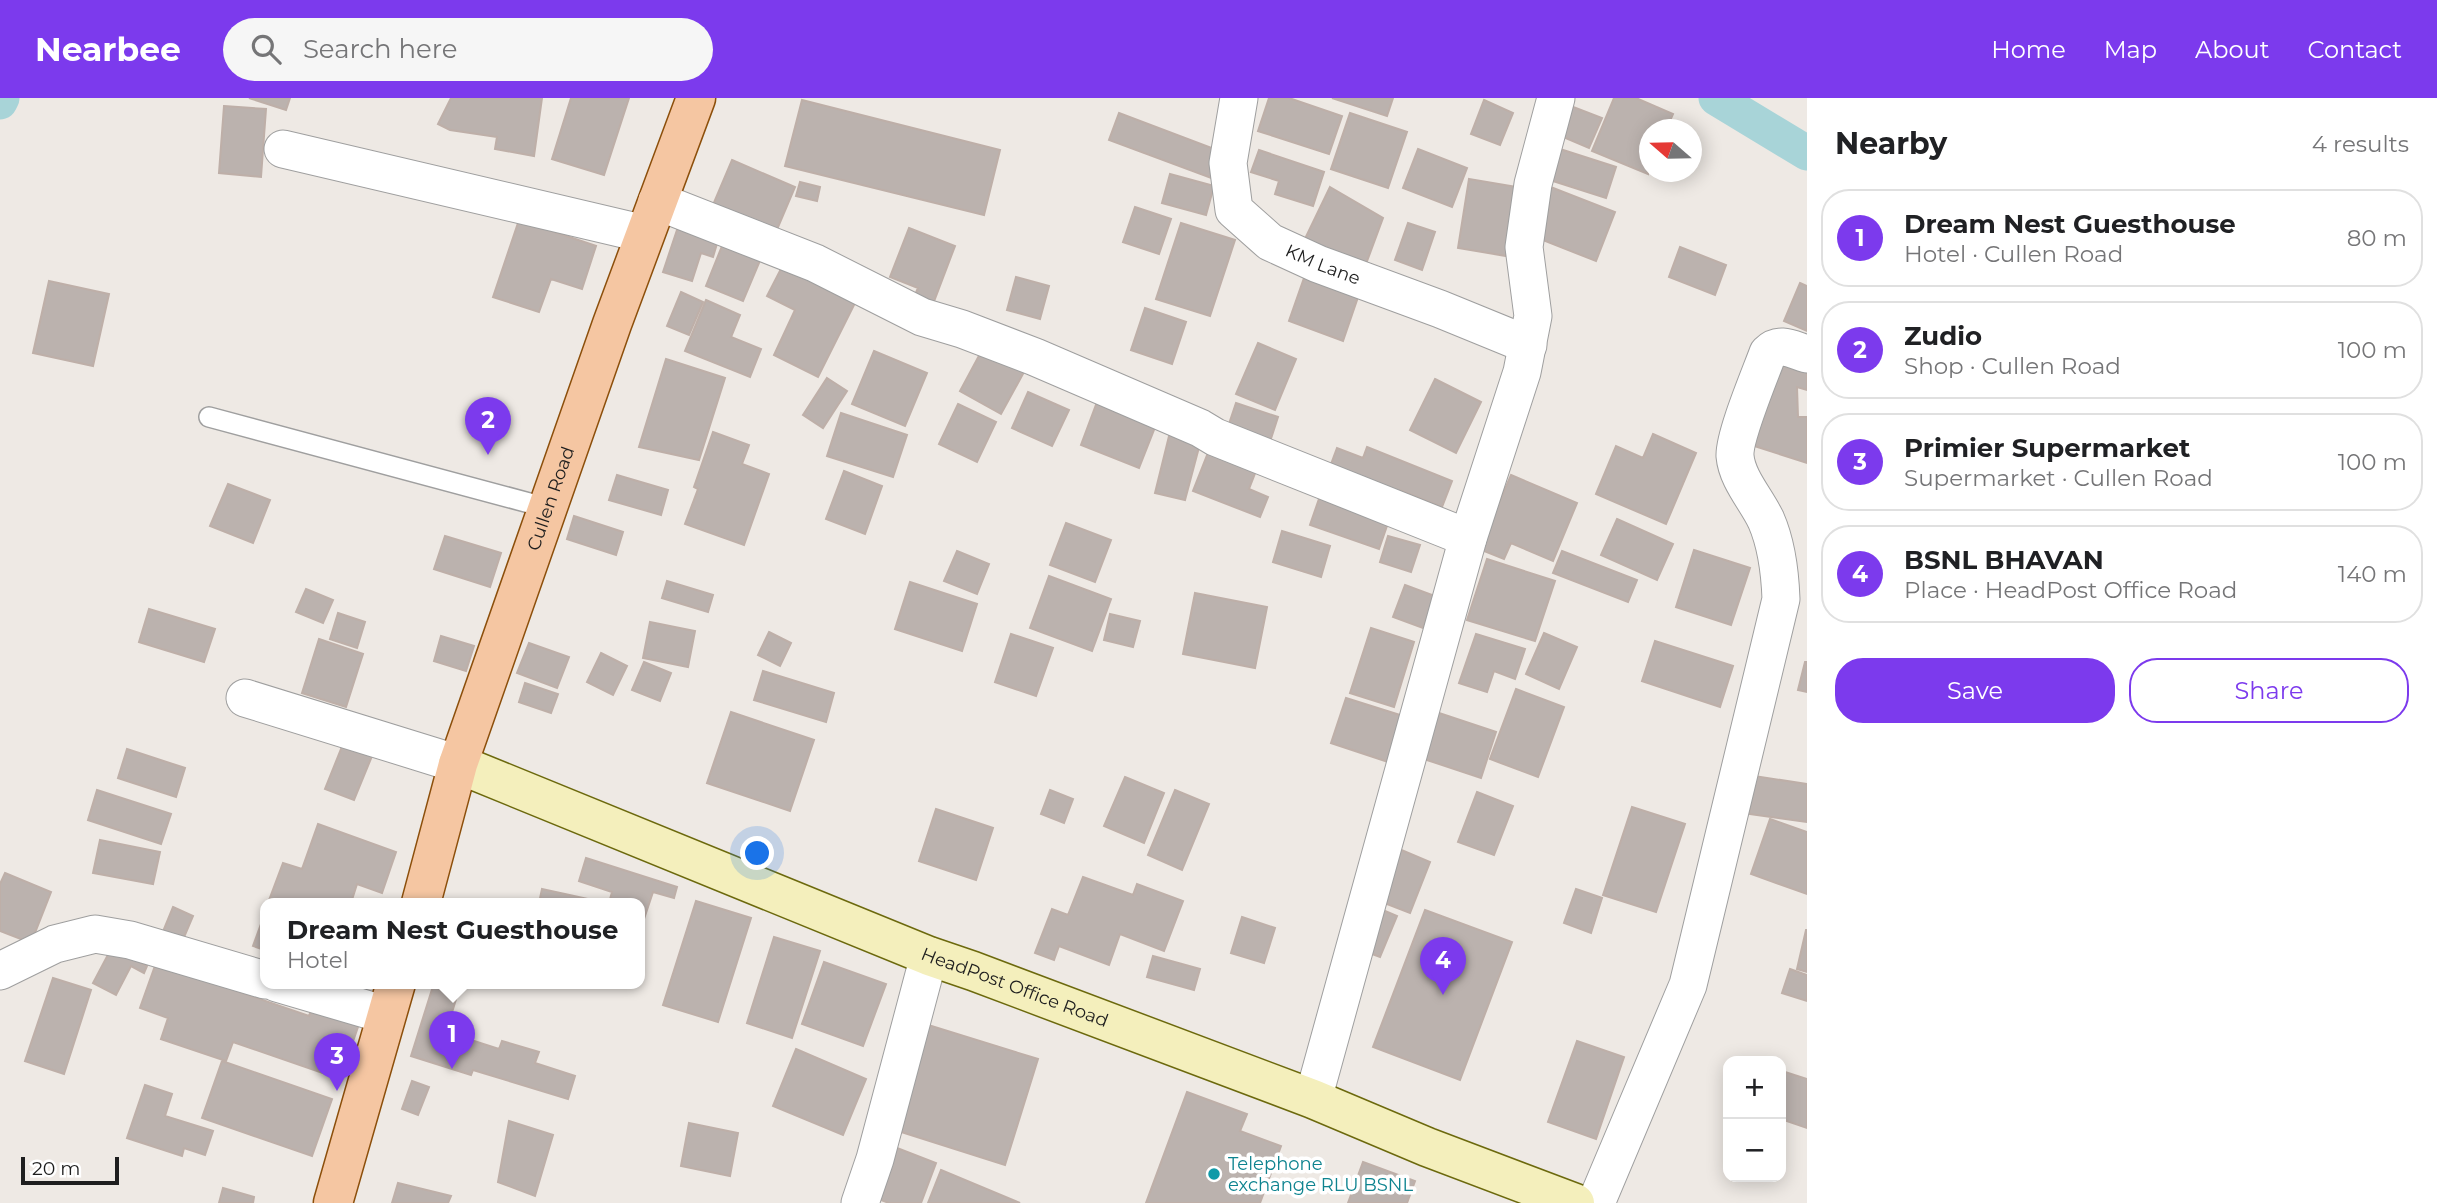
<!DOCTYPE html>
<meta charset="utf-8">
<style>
body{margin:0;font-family:Montserrat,sans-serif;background:#f6f6f6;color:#202124}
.controls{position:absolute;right:21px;bottom:21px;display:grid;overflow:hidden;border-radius:14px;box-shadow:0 4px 18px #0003}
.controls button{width:63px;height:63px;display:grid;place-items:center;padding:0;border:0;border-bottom:2px solid #e0e0e0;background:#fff;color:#202124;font:35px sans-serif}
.compass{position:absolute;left:1639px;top:21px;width:63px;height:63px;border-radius:50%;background:#fff;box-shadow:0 4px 18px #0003;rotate:290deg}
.scale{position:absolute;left:21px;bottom:18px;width:98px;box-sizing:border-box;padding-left:7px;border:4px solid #1e1e1e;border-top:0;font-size:19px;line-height:24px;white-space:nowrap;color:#1e1e1e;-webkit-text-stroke:5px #fff;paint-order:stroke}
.you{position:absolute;left:758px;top:756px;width:24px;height:24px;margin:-18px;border:5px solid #fff;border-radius:50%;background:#1a73e8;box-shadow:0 0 0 10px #1a73e833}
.badge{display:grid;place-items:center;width:46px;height:46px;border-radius:50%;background:#7c3aed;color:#fff;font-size:23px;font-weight:700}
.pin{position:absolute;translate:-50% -58px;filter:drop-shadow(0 2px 4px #0008)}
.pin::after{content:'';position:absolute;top:37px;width:24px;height:21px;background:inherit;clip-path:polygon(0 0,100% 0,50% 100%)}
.popup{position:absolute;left:260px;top:800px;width:385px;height:91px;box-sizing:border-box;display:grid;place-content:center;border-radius:14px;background:#fff;filter:drop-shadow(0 2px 5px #0005);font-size:23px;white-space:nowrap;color:#757577}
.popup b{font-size:26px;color:#202124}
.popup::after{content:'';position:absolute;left:50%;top:100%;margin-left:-14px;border:14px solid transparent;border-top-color:#fff}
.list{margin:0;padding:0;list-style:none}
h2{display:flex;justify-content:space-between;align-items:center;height:91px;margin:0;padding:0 28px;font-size:30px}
h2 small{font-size:23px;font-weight:400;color:#757577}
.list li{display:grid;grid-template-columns:46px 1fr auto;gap:21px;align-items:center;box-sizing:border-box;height:98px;margin:0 14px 14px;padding:0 14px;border:2px solid #e0e0e0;border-radius:28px}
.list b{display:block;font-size:26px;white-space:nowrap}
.list p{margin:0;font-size:23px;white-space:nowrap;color:#757577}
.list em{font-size:23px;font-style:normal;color:#757577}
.actions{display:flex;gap:14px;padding:21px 28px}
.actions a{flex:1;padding:16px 0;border:2px solid #7c3aed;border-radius:28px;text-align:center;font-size:24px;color:#7c3aed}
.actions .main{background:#7c3aed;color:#fff}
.icon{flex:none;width:38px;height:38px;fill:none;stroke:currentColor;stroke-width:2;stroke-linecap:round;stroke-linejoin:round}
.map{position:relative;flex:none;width:1807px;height:1105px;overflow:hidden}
header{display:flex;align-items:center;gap:42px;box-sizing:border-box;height:98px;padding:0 35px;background:#7c3aed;color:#fff}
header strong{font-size:33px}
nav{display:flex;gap:38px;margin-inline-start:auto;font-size:24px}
.search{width:490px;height:63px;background:#f6f6f6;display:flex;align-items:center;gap:18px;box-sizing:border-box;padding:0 24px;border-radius:38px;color:#757577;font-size:26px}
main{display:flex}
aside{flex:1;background:#fff}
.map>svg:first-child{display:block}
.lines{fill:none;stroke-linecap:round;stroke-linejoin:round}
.canal{stroke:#a8d4d8;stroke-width:35}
.building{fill:#bbb2ae;stroke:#beafa8;stroke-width:2}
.service-casing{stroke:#9f9f9f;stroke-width:22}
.minor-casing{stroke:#9f9f9f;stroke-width:39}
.secondary-casing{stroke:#6c690d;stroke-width:41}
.primary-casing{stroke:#8c4f0b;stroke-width:41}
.service{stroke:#fff;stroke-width:19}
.minor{stroke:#fff;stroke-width:37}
.secondary{stroke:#f4efbc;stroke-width:38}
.primary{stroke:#f5c6a2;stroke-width:38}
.culture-dot{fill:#0f9aa8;stroke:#fff;stroke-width:2.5}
.labels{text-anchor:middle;stroke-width:7;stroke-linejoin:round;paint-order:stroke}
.street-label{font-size:18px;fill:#1e1e1e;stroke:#fff}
.culture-label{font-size:18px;fill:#0d838f;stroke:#fff;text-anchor:start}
</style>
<header>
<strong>Nearbee</strong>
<div class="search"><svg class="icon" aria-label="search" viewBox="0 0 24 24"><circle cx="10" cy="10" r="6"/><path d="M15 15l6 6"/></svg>Search here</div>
<nav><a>Home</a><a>Map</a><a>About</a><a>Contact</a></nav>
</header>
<main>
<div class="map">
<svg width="1807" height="1105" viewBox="0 0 1807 1105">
<rect width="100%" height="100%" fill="#eee9e4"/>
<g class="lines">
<path class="canal" d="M1716 0 1807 55
M0 4 2 0"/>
</g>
<path class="building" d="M249 0H290L286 12Z
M451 0H542L534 58 495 51 497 39 450 32 438 26Z
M571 0H629L604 77 552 61Z
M1269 0H1289L1342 18 1329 56 1258 33Z
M1332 0H1393L1387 18Z
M1614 0H1636L1673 16 1666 32H1650L1648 76 1592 53Z
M802 2 1000 52 984 117 785 68Z
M1484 2 1513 15 1500 47 1471 36Z
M1568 7 1602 20 1589 50 1556 36Z
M224 8 266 11 261 79 219 75Z
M1119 15 1225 55 1214 81 1109 42Z
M1350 15 1407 34 1388 90 1331 71Z
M1418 51 1467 70 1452 109 1403 90Z
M1560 51 1616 69 1606 100 1550 82Z
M1259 52 1324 74 1313 108 1275 96 1279 83 1251 74Z
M732 62 795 89 773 141 710 114Z
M1170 76 1214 88 1206 117 1162 105Z
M1469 81 1517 89 1506 158 1458 150Z
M800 84 820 89 817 103 796 98Z
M1548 88 1615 114 1596 163 1530 137Z
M1330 89 1383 120 1363 174 1302 147Z
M1135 109 1171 121 1159 156 1123 144Z
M519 122 596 148 582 191 551 181 539 214 493 199Z
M1181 125 1235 142 1210 218 1156 201Z
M1408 125 1435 134 1422 172 1395 162Z
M679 126 719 139 713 159 701 155 692 183 663 174Z
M909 130 955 148 930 214 911 206 918 190 890 179Z
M726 138 764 153 743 203 706 188Z
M1680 149 1726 167 1715 197 1669 179Z
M785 163 858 199 818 279 774 257 795 212 767 198Z
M1016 179 1049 188 1040 221 1007 212Z
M1304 180 1358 199 1343 243 1289 223Z
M49 183 109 196 93 268 33 255Z
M1800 185 1807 188V233L1784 223Z
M681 194 703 204 689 237 667 228Z
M706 202 740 217 731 239 761 251 750 279 685 253Z
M1145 210 1186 224 1172 266 1131 252Z
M1258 245 1296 261 1275 312 1236 296Z
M982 252 1024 274 1001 316 960 293Z
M874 253 927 275 905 328 852 306Z
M666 261 725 280 699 362 639 349Z
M1768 265H1807V292L1797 289 1798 319H1807V365L1742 344Z
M827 280 847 293 823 330 803 317Z
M1435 281 1481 304 1456 355 1410 332Z
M1028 294 1069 312 1052 348 1012 330Z
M1100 296 1159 319 1139 370 1081 347Z
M1236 305 1278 319 1268 350 1226 335Z
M958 306 996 324 977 364 939 346Z
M841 315 907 337 893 379 827 358Z
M1171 330 1202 338 1185 402 1155 395Z
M713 334 749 347 742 366 769 376 744 447 685 426 698 391 694 389Z
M1653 336 1696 355 1666 426 1596 396 1616 348 1643 360Z
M1211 347 1259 365 1249 391 1268 399 1260 419 1193 393Z
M1367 349 1452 383 1442 409 1400 392 1396 405 1327 377 1337 350 1363 360Z
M844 373 882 388 865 436 826 421Z
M617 377 668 392 661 417 609 402Z
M1511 377 1577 405 1553 463 1511 445 1504 461 1479 451Z
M228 386 270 402 253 445 210 428Z
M1321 395 1390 419 1379 451 1310 427Z
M574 418 623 434 616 457 567 441Z
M1617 421 1673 446 1657 482 1601 457Z
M1066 425 1111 442 1095 484 1050 467Z
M1282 433 1330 448 1321 479 1273 464Z
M445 438 501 455 490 489 434 471Z
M1388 438 1420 447 1411 474 1380 464Z
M1694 452 1750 470 1731 527 1676 509Z
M957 453 989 466 977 496 944 483Z
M1562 453 1637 482 1628 504 1553 475Z
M1487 461 1555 483 1535 543 1467 522Z
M1049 478 1111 501 1092 553 1030 530Z
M667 483 713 497 708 514 662 500Z
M910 484 977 506 962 553 895 531Z
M1405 487 1435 498 1423 530 1393 519Z
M306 491 333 502 323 525 296 514Z
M1195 495 1267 509 1255 570 1183 556Z
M149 511 215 531 204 564 139 544Z
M338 515 365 524 357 550 330 541Z
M1110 516 1140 523 1133 549 1104 542Z
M650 524 695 533 688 569 643 560Z
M1371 530 1414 544 1394 609 1350 595Z
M769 534 791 545 780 568 758 557Z
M1544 535 1577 549 1559 591 1526 576Z
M1011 536 1053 550 1036 598 995 584Z
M1476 536 1525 551 1515 581 1494 573 1487 594 1459 585Z
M441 538 474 548 466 573 434 563Z
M319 541 363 556 346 609 302 595Z
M1655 543 1733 568 1720 609 1642 583Z
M529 545 569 559 557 590 517 575Z
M601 555 627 568 613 597 587 584Z
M644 564 671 575 660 603 632 592Z
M1805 564H1807V594L1798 592Z
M763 573 834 595 826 624 754 602Z
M525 585 558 596 551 615 519 604Z
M1516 591 1564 609 1538 679 1490 661Z
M1346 600 1403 618 1388 664 1331 645Z
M731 614 814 642 790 713 707 685Z
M1436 614 1496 634 1481 680 1421 660Z
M343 646 372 658 354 702 325 691Z
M127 651 185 670 176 699 118 680Z
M1754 678 1807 686V724L1749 716Z
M1125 679 1164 695 1144 745 1104 728Z
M97 692 171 716 161 746 88 722Z
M1050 692 1073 701 1064 725 1041 716Z
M1175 692 1209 706 1182 772 1148 757Z
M1477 694 1513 708 1494 757 1458 744Z
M1632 709 1685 726 1656 814 1603 797Z
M936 711 993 730 976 782 919 763Z
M1770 721 1807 734V796L1751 776Z
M318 726 396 754 382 795 357 786 351 805H268L283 765 302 771Z
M100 742 160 754 153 786 93 775Z
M1399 751 1430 764 1410 815 1379 803Z
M586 760 677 789 674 800 653 794 639 836V805H609L612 794 579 783Z
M5 775 51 794 31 845 0 833V786Z
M1083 779 1133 797 1137 786 1183 803 1164 853 1120 836 1109 867 1059 848 1054 862 1035 855 1052 811 1068 817Z
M542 791 602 804 601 805H539Z
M1576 791 1602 800 1591 835 1564 825Z
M696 803 751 820 718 924 663 907Z
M173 809 193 818 182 844 162 836Z
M1378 810 1397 818 1380 859 1361 852Z
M1425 812 1512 844 1460 982 1373 949Z
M265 815V852L253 848Z
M1242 819 1275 830 1264 865 1231 855Z
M1806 832H1807V874L1797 871Z
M774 839 820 853 792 940 747 925Z
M112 849 147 868 144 875 131 868 116 897 93 885Z
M1153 858 1200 871 1194 892 1147 879Z
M824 864 886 886 863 948 802 926Z
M156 865 309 918 313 907 360 923 340 981 233 944 226 963 161 941 168 920 140 910Z
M1790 871 1807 877V903L1782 895Z
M53 880 91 892 64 976 25 963Z
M434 885H461L446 934 499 951 502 943 539 954 535 965 575 978 568 1001 473 972 471 977 411 958Z
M925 926 1038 961 1005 1067 892 1031Z
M1577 943 1624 959 1596 1041 1548 1024Z
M796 951 866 981 843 1037 773 1008Z
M222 963 332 1001 312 1058 202 1020Z
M1782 973 1807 981V1030L1781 1021Z
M412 983 429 989 418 1017 402 1011Z
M145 987 172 996 165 1018 213 1033 205 1057 184 1050 182 1058 127 1040Z
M1187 994 1247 1016 1240 1033 1281 1048 1260 1105H1146Z
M509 1023 553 1037 535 1098 498 1084Z
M689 1025 738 1035 730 1078 681 1068Z
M897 1050 936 1065 921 1105H889L878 1101Z
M1363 1064 1415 1083 1407 1105H1348Z
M941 1072 1020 1105H928Z
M398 1085 451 1098 448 1105H392Z
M223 1090 254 1099 253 1105H219Z"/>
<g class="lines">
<g class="service-casing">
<path id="service" d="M209 319 548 410"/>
</g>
<g class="minor-casing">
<g id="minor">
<path id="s1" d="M1239 0 1228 65 1234 112 1270 144 1318 166 1440 211 1528 247"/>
<path d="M283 51 645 136"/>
<path d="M657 103 815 165 922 219 962 231 1035 259 1200 330 1215 339 1468 440"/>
<path d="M245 600 458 666"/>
<path d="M0 873 55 846 95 836 130 842 265 882"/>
<path d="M277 885 386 917"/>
<path d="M1313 1001 1468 440 1522 274 1533 218 1524 149 1533 86 1556 0"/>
<path d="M860 1105 875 1061 929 858"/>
<path d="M1596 1105 1688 887 1781 501C1780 474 1777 447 1766 422 1756 401 1737 381 1735 358 1734 338 1760 277 1768 255 1780 243 1793 252 1807 256"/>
</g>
</g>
<g class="secondary-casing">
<g id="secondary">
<path id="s2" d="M458 666 929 858 973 873 1313 1001 1427 1049 1575 1105"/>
</g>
</g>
<g class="primary-casing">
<g id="primary">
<path id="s3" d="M421 805 458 666 612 226 696 0"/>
<path d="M333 1105 396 885"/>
</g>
</g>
<use href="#service" class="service"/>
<use href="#minor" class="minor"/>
<use href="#secondary" class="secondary"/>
<use href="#primary" class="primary"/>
</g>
<circle class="culture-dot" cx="1214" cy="1076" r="7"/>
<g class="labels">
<g class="street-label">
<text dy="6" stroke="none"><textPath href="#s1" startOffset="219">KM Lane</textPath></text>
<text dy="6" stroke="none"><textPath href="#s3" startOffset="425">Cullen Road</textPath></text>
<text dy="6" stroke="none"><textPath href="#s2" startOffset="600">HeadPost Office Road</textPath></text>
</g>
<g class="culture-label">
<text x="1228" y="1072">Telephone<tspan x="1228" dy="21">exchange RLU BSNL</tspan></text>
</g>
</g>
</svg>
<div class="controls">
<button>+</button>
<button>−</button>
</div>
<svg class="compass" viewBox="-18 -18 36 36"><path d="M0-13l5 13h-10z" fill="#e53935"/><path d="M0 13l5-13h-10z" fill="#757577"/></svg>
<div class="scale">20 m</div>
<div class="you"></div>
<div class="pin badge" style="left:452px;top:971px">1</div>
<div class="popup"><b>Dream Nest Guesthouse</b>Hotel</div>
<div class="pin badge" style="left:488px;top:357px">2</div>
<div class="pin badge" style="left:337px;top:993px">3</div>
<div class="pin badge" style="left:1443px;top:897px">4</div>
</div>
<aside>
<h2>Nearby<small>4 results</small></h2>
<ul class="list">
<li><span class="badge">1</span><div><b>Dream Nest Guesthouse</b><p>Hotel · Cullen Road</p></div><em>80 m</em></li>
<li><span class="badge">2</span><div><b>Zudio</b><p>Shop · Cullen Road</p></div><em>100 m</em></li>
<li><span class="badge">3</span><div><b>Primier Supermarket</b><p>Supermarket · Cullen Road</p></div><em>100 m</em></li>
<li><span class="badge">4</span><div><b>BSNL BHAVAN</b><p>Place · HeadPost Office Road</p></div><em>140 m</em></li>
</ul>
<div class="actions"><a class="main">Save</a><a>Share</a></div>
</aside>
</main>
